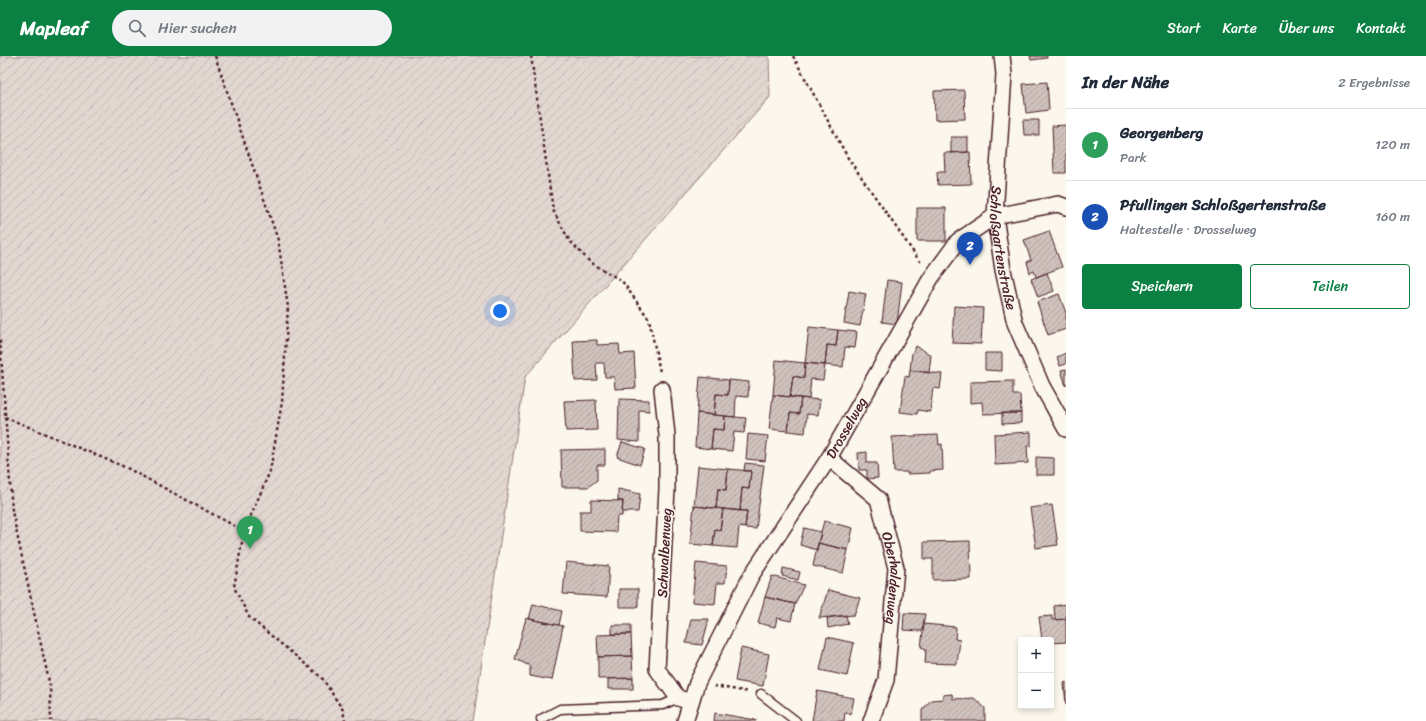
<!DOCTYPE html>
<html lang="de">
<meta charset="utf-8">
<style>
body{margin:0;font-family:Sriracha,sans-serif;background:#f2f2f3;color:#1f2937}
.controls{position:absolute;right:12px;bottom:12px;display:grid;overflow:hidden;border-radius:4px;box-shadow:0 2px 6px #0003}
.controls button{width:36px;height:36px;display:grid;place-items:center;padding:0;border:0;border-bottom:1px solid #e0e1e3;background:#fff;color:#1f2937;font:20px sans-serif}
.you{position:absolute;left:500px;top:255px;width:14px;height:14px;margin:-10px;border:3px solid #fff;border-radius:50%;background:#1a73e8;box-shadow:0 0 0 6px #1a73e833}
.badge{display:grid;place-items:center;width:26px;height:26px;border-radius:50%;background:#0b8043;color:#fff;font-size:13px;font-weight:700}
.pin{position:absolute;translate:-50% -33px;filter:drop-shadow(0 1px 2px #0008)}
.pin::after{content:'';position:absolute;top:21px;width:14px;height:12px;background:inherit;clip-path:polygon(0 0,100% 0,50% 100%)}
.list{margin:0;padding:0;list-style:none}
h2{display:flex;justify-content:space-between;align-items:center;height:52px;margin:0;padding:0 16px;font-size:17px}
h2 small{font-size:13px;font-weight:400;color:#747a83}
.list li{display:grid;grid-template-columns:26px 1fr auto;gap:12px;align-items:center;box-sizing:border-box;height:72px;padding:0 16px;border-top:1px solid #e0e1e3}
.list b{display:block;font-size:15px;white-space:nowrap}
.list p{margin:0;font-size:13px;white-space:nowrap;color:#747a83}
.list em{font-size:13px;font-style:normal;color:#747a83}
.actions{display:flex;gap:8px;padding:12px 16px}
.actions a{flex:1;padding:9px 0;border:1px solid #0b8043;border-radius:4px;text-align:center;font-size:14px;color:#0b8043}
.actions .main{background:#0b8043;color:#fff}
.icon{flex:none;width:22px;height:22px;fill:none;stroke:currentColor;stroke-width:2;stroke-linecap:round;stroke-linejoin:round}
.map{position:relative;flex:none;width:1066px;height:665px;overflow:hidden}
header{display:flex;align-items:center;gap:24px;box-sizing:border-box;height:56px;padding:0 20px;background:#0b8043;color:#fff}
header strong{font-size:19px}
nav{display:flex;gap:22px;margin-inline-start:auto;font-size:14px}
.search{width:280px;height:36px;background:#f2f2f3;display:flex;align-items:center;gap:10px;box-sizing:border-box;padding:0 14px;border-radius:22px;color:#747a83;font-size:15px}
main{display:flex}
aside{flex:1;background:#fff}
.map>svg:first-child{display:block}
.garden{fill:url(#garden-furrows);stroke:#967b7e}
.building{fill:url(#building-hatch);stroke:#4a1f2b}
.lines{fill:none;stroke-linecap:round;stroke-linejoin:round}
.service-casing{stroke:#4a1f2b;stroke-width:11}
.minor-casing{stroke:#4a1f2b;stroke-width:18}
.path{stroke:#4a1f2b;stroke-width:2.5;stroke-dasharray:3 3;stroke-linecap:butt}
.service{stroke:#fbf7ec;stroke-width:8}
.minor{stroke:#fbf7ec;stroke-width:15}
.labels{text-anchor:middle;stroke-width:3.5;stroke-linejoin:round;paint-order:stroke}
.street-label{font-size:14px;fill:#4a1f2b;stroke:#fbf7ec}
</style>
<header>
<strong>Mapleaf</strong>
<div class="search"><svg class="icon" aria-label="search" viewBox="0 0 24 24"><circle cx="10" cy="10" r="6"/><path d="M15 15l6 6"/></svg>Hier suchen</div>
<nav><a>Start</a><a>Karte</a><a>Über uns</a><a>Kontakt</a></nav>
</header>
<main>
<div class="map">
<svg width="1066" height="665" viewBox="0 0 1066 665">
<defs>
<pattern id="garden-furrows" width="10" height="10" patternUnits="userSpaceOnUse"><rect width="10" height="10" fill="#e2d7d0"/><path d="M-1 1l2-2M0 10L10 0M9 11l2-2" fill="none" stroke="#c3b8b3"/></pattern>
<pattern id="building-hatch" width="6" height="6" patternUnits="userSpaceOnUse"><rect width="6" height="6" fill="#cfc2bc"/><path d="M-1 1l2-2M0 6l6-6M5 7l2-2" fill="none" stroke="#b3a6a2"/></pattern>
</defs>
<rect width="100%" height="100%" fill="#fbf7ec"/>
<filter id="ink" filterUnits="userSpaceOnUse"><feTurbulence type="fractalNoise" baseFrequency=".025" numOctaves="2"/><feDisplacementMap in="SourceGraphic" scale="8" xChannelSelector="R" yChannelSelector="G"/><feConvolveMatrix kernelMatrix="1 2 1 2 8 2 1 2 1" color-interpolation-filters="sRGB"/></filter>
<g filter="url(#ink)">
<path class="garden" d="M0 0H769L770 41 525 321 473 665H0Z"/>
<path class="building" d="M1030 0H1047V2L1031 4Z
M1047 26 1049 54 1026 57 1023 28Z
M964 34 965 63 935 64 934 35Z
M1023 64H1039V79H1024Z
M1066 69V117H1054L1052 70Z
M951 81H968V96L951 97Z
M970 96 971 128 938 129 937 116H945L944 97Z
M917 152H946V185H917Z
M1049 175 1062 211 1036 221 1034 215 1030 217 1027 206 1031 204 1024 184Z
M1047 217 1054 235 1038 241 1031 223Z
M887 224 902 226 897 268 882 266Z
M849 235 866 238 860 270 844 267Z
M1059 238 1066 257V273L1048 279 1037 246Z
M954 250 983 252 981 288 952 287Z
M809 271 838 274 836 290 827 289 825 309 805 307Z
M838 274 857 276 855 292 845 291 843 311 825 309 827 289 836 290Z
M597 284V289L619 288 620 298 634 297 636 332 615 333 614 321H605L604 307H596L597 324 575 325 573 285Z
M916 290 931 299 929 317 910 314 912 297Z
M985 297H1002V315L985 314Z
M1066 297V308L1060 310 1057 301Z
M776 304 805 307 804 322 793 320 790 341 773 339Z
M805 307 825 309 823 324 811 323 809 343 790 341 793 320 804 322Z
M1066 313V330L1061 314Z
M910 314 942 318 940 333 933 332 930 356 918 354 917 358 900 356 905 320 909 321Z
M700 321 729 324 728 339 716 338 714 359 697 357Z
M729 324 749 326 748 341 736 340 735 361 714 359 716 338 728 339Z
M1013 325V339H1020L1021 357 983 358 982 346 970 347V326Z
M773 339 801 342 799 358 790 357 788 375 769 373Z
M801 342 820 344 818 359 807 358 805 377 788 375 790 357 799 358Z
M619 343 649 344V355L639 354V386L618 384Z
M596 344 597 374 566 375 564 345Z
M697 357 725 360 724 374 713 373 711 393 695 391Z
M1002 357H1021V367L1002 368Z
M725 360 746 362 744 377 734 376 732 395 711 393 713 373 724 374Z
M1031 376V390H1027L1028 407 995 409 994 378Z
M748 378 768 380 765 405 746 403Z
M938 379 939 389 942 388 943 414 930 415V417L907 418V416H894L892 381Z
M622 386 645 393 640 409 617 401Z
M605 393V409H597V424L588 431H562L561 394Z
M867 396V407H877L878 422 867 423V414H859L858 397Z
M1036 401 1054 402V419H1036Z
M745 407 764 409 756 473 745 472 747 455H740L742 432 749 433 751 415H744Z
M698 410 728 413 726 434 718 433 716 452 694 450Z
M728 413 751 415 749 433 742 432 740 455 716 452 718 433 726 434Z
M618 433 640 438 638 456H622L623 445H618Z
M591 444 623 445 622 460H617L616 476 580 475V455H591Z
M1052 449 1058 489 1036 492 1030 452Z
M694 450 723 453 720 474 715 473 713 490 690 488Z
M723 453 747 455 745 472 739 471 737 492 713 490 715 473 720 474Z
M824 465 853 472 848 494 818 487Z
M804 472 821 476 817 494 800 489Z
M970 485 971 523 933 524V503H924V486Z
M818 487 848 494 843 517 813 510Z
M566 506 609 510 607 541 563 538Z
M696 507 727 510 725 527H717L715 548 692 546Z
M783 512 800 516 798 524 782 520Z
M772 520 804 529 795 548 765 541Z
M619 533H638V551H619Z
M828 534 860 542 854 559 819 562Z
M765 541 795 548 791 565 777 562 775 571 758 567Z
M533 548 562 555 559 569 529 563Z
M1066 548V563L1055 564 1054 550Z
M904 557 925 558 922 575 903 574Z
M846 559 848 568 828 572 827 562Z
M1052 560V564L1066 563V586L1051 587V584H1042L1039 561Z
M526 562 563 570 552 624 530 620V610L515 603Z
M691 563H709L702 589 686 587Z
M924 568 956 571 955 583 960 584 957 608 925 607 926 593 921 591Z
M612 569H631V578H612Z
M631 578 632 600 598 601 597 579Z
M827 581 854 587 847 620 820 614Z
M741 592 769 598 763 630 735 625Z
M632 600 633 622 598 623V601Z
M633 622V633H608V623Z
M1066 626V649L1064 627Z
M817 635 854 642 851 658 845 656 844 665H812Z
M952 638 953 643 974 642 985 652V665H922V654L931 644 943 643V639Z
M715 657 756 664V665H714Z"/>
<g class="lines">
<g class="service-casing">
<path id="service" d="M761 638 796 665
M541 663 560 653 663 649 678 642"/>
</g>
<g class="minor-casing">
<g id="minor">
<path id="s1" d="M1002 0 1004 18 995 160 1003 214 1015 267 1042 330 1066 373"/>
<path d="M662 333 667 379V433L657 613 678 642 691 646"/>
<path id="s2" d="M829 402 878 443 896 512 886 624 871 665"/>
<path id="s3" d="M685 665 697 627 751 520 829 402 931 222 958 185 995 160 1058 148 1066 151"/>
</g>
</g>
<path class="path" d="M215 0 278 184 288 251 282 346 270 415 244 475 234 531 249 561 322 622 343 654 345 665
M531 0 553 154 569 184 590 206 622 225 649 263 660 316
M793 0 848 102 921 207
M0 284 12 455 50 630 51 665
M5 361 127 412 244 475
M714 630 749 636"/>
<use href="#service" class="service"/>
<use href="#minor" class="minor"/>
</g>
</g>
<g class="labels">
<g class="street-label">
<text dy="5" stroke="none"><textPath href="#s1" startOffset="193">Schloßgartenstraße</textPath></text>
<text dy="5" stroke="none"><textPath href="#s3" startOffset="336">Drosselweg</textPath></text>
<text transform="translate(664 497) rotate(-87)" y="5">Schwalbenweg</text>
<text dy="5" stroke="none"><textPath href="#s2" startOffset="145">Oberhaldenweg</textPath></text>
</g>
</g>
</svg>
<div class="controls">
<button>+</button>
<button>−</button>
</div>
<div class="you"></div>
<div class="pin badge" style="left:250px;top:493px;background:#2e9e5b">1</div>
<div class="pin badge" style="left:970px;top:209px;background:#1a4fb4">2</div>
</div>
<aside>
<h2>In der Nähe<small>2 Ergebnisse</small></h2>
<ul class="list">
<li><span class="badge" style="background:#2e9e5b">1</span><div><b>Georgenberg</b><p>Park</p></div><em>120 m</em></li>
<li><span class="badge" style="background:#1a4fb4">2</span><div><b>Pfullingen Schloßgertenstraße</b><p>Haltestelle · Drosselweg</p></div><em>160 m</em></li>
</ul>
<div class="actions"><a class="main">Speichern</a><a>Teilen</a></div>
</aside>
</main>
